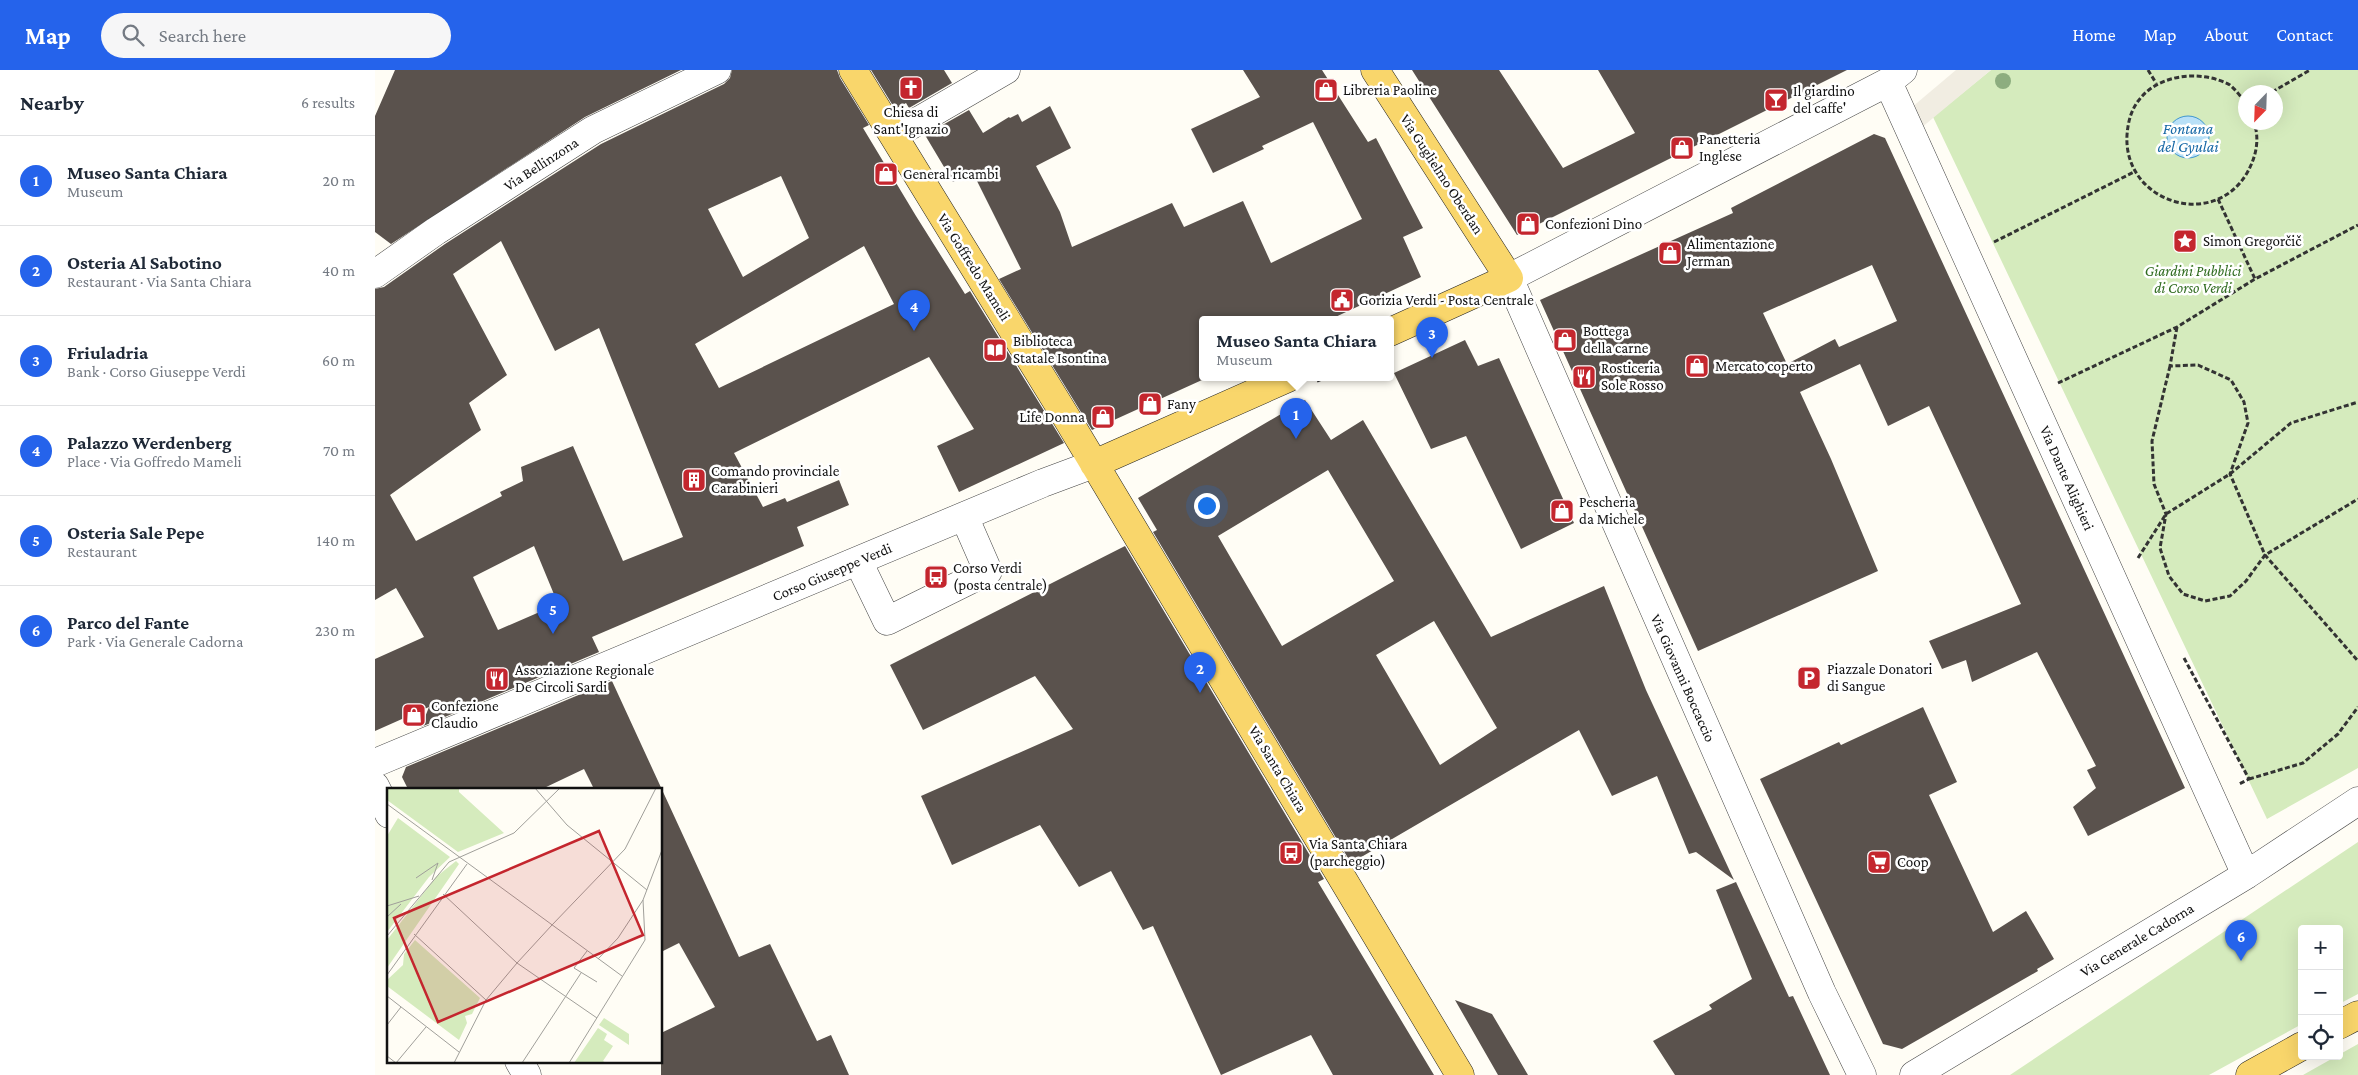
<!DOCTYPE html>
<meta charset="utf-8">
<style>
body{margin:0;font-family:"Crimson Pro",serif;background:#f6f6f7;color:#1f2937}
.controls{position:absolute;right:15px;bottom:15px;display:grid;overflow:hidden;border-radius:5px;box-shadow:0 5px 20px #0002}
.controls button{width:45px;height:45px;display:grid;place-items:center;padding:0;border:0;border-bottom:1px solid #e0e1e3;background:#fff;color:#1f2937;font:25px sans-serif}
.compass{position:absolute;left:1863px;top:15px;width:45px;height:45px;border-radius:50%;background:#fff;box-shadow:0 5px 20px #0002;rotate:203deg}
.you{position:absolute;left:831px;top:435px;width:18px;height:18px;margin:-12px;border:4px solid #fff;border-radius:50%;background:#1a73e8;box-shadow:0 0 0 8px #1a73e833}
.badge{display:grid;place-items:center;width:32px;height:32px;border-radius:50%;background:#2563eb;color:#fff;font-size:16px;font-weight:700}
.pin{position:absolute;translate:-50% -41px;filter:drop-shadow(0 1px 2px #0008)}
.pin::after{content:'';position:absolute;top:26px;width:18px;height:15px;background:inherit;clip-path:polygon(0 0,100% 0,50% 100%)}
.popup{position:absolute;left:824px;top:246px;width:195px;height:65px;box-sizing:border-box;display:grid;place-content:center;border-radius:5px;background:#fff;filter:drop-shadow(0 1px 4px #0005);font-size:16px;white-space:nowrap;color:#747a83}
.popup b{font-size:19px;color:#1f2937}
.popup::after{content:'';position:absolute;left:50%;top:100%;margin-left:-10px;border:10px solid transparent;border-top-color:#fff}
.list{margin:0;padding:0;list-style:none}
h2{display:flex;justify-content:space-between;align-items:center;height:65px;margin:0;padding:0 20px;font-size:21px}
h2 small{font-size:16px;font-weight:400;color:#747a83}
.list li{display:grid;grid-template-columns:32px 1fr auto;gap:15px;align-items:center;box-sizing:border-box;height:90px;padding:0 20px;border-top:1px solid #e0e1e3}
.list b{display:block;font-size:19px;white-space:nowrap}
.list p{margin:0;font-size:16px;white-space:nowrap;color:#747a83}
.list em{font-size:16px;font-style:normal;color:#747a83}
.icon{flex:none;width:28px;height:28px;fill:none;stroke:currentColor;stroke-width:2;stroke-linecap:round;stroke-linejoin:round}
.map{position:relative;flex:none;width:1983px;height:1005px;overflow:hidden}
header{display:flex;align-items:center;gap:30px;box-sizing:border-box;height:70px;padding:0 25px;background:#2563eb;color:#fff}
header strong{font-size:24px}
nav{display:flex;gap:28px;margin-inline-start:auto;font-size:18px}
.search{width:350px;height:45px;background:#f6f6f7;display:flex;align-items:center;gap:12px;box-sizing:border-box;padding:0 18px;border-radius:28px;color:#747a83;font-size:19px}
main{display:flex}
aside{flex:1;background:#fff}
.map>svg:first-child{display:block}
.green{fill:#d5ebbd;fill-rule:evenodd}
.plaza{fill:#f1ede2}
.water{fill:#b9e0f7;stroke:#3f96cf}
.building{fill:#5a524d;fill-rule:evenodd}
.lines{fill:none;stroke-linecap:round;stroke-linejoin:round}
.minor-casing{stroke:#444;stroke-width:29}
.major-casing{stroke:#222;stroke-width:29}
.path{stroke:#333;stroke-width:3;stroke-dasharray:5 2.5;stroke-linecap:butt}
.minor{stroke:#fff;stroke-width:28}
.major{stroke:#f9d66b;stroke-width:28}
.tree{fill:#8dad7f}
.labels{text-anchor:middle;stroke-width:5;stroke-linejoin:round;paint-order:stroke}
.poi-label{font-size:15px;fill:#111;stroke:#fff;text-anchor:start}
.street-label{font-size:15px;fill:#111;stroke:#fff}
.park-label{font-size:15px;font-style:italic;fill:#2f6b1f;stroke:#fff}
.water-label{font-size:16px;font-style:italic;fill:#1768a6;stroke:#fff}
.inset-road{fill:none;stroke:#a09f9a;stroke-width:1}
.view{fill:#c4262e;fill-opacity:0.15;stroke:#c4262e;stroke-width:2.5}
.inset-edge{fill:none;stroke:#111;stroke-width:2.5}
</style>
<header>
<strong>Map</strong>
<div class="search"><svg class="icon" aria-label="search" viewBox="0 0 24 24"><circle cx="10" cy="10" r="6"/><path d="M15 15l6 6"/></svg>Search here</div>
<nav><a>Home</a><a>Map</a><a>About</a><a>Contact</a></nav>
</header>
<main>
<aside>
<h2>Nearby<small>6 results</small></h2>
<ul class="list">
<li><span class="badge">1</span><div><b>Museo Santa Chiara</b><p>Museum</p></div><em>20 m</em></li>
<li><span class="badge">2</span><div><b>Osteria Al Sabotino</b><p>Restaurant · Via Santa Chiara</p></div><em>40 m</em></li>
<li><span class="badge">3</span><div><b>Friuladria</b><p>Bank · Corso Giuseppe Verdi</p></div><em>60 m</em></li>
<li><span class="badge">4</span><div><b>Palazzo Werdenberg</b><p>Place · Via Goffredo Mameli</p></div><em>70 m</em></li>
<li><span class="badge">5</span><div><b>Osteria Sale Pepe</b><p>Restaurant</p></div><em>140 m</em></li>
<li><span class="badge">6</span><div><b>Parco del Fante</b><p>Park · Via Generale Cadorna</p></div><em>230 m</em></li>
</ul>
</aside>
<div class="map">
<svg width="1983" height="1005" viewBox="0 0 1983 1005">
<rect width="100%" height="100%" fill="#fffdf5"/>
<path class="green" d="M1616 0H1983V698L1892 749 1558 47ZM1870 22H1900V52H1870Z
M1983 772V924L1964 934V859H1927V954L1834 1005H1635Z
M1983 974V1005H1928Z"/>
<path class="plaza" d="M1581 0H1616L1546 58 1536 38Z"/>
<path class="water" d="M1792 67a21 21 0 1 1 42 0a21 21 0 1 1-42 0Z"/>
<path class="building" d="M20 0H306L210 47 16 174 0 162V46Z
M357 0H462L465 8 494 55 488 58 541 146 590 224 595 221 689 373 584 422 562 376 599 359 554 287 359 383 388 437 410 428 412 432 464 410 474 435 422 457 429 476 217 567 224 582 46 657 54 637 0 661V589L49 567 21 518 0 530V219L9 217 70 174 226 74 349 14 355 8ZM406 106 434 168 368 207 333 139ZM126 171 180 281 224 258 308 467 248 491 198 376 146 397 148 411 125 422 127 426 41 471 15 425 106 360 94 333 132 305 78 204ZM489 176 519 234 344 318 320 274ZM159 476 183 534 123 560 98 507Z
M496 0H569L577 13 534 38 531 33 520 39Z
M868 0H947L993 72 1001 68 1048 158 1028 167 1046 207 954 250H827V310L717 360 624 209 646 199 597 101 578 112 550 65 594 40 608 63 634 47 635 48 643 44 647 52 675 36 696 78 661 96 685 142 697 177 797 133 809 157 868 131 896 193 987 149 938 52 887 76 889 79 838 103 816 59 885 27Z
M1037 0H1124L1188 98 1260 63 1223 0H1472L1142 165Z
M1499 64 1510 68 1810 718 1713 766 1698 737 1721 718 1712 700 1721 696 1662 582 1597 612 1591 590 1567 599 1554 571 1646 534 1554 336 1513 356 1485 294 1425 322 1456 389 1503 501 1323 581 1165 230 1358 143 1356 138ZM1497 195 1522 251 1464 277 1460 269 1412 294 1388 243Z
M1090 270 1103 296 1124 288 1199 453 1146 479 1091 366 1056 379 1019 303Z
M930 330 956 370 988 350 1116 567 1229 516 1271 620 1359 810 1321 782 1314 784 1282 706 1237 726 1204 660 976 793 778 462 782 460 763 428ZM953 400 1019 511 907 576 843 466ZM1059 551 1122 658 1065 695 1001 585Z
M750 476 949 809 943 812 1059 1005H958L936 965 846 1005 778 856 768 860 736 801 704 817 665 755 577 795 546 726 698 659 660 606 548 660 515 595Z
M237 611 364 887 395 874 442 971 456 965 474 1005H286V963L340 937 304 873 286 882V719H219L209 699 167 719H33L27 707 31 697Z
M1548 637 1582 712 1554 725 1618 862 1651 841 1679 889 1662 899 1663 901 1527 979 1508 974 1385 709 1464 672 1466 675Z
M1361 812 1414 927 1418 926 1455 1005H1300L1278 971 1337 939 1334 935 1377 909 1341 820Z
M1080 930 1117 944 1153 1005H1123Z"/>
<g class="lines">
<g class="minor-casing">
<path id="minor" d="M1513 12 1871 805
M519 65 631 0
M0 204 61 161 218 60 342 0
M483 491 512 551 613 501 589 446
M0 693 668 413 719 394
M0 716 14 744
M144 991 152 1005
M1487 1005 1447 923 1134 208 1513 12 1528 0
M1539 1005 1871 805 1983 731"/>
</g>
<g class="major-casing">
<path id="major" d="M478 0 693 350 1085 1005
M1000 0 1134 208 1015 262
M719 394 913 308
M1964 955 1983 945
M1875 1005 1927 976"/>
</g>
<path class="path" d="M1773 0 1781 13
M1897 22 1935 0
M1870 32C1866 27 1861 20 1855 15 1828 0 1784 3 1764 30 1756 40 1753 52 1752 65 1748 132 1838 161 1872 103 1881 87 1885 70 1879 52
M1843 129 1880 209
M1619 172 1759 102
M1802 257 1795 296 1823 295 1856 310 1869 332 1873 353 1855 404 1890 485 1983 591
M1795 296 1777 371 1779 414 1791 444 1785 478 1794 506 1808 524 1830 531 1855 526 1871 511 1890 485 1983 429
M942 311 949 308
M1683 313 1802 257 1880 209 1983 155
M1763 488 1791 444 1855 404 1916 353 1983 332
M1809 588 1874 709 1864 714
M1874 709 1928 693 1963 664 1983 637"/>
<use href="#minor" class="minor"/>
<use href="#major" class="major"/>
</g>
<circle class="tree" cx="1628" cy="11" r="8"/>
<defs>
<g id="church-square" transform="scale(1.25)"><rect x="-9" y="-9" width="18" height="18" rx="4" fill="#c4262e" stroke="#fff"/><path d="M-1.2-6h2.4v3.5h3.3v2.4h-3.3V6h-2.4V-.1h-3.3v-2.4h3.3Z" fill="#fff"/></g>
<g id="shop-square" transform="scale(1.25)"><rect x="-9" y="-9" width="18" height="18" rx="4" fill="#c4262e" stroke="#fff"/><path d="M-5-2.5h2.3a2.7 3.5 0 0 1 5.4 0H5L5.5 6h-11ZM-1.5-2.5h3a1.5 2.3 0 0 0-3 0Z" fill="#fff"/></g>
<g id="bar-square" transform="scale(1.25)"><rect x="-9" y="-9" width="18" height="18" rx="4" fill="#c4262e" stroke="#fff"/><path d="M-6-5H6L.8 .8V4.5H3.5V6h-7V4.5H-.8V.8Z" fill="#fff"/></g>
<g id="sight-square" transform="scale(1.25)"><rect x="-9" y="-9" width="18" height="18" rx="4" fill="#c4262e" stroke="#fff"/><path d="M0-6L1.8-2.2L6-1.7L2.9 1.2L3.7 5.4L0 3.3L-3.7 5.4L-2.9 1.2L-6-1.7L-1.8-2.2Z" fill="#fff"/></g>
<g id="civic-square" transform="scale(1.25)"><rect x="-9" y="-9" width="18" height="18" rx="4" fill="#c4262e" stroke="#fff"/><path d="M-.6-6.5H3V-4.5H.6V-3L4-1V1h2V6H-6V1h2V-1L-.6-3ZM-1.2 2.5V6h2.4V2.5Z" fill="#fff"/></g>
<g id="library-square" transform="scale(1.25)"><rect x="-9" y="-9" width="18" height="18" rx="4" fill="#c4262e" stroke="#fff"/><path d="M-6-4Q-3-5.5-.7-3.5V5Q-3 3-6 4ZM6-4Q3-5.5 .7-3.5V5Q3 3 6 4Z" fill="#fff"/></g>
<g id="restaurant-square" transform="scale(1.25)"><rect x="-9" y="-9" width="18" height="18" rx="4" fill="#c4262e" stroke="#fff"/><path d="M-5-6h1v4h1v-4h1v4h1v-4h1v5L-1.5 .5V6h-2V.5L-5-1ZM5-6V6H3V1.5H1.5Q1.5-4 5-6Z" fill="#fff"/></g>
<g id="building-square" transform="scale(1.25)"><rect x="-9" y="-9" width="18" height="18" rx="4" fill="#c4262e" stroke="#fff"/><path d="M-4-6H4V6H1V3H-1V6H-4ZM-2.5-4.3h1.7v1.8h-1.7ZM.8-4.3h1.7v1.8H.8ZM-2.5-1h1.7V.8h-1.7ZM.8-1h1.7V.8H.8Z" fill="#fff"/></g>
<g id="bus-square" transform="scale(1.25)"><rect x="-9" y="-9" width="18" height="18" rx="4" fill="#c4262e" stroke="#fff"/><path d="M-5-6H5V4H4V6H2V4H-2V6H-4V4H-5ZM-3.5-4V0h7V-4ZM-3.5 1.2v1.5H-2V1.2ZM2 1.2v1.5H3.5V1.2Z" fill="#fff"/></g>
<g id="parking-square" transform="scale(1.25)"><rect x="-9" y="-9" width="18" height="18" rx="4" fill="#c4262e" stroke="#fff"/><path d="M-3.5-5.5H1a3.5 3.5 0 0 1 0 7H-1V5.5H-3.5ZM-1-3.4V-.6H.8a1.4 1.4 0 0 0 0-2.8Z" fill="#fff"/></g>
<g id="supermarket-square" transform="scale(1.25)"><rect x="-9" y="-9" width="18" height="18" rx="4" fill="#c4262e" stroke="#fff"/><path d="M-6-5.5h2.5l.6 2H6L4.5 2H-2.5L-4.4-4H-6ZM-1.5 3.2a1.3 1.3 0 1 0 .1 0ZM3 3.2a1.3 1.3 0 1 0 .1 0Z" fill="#fff"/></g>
</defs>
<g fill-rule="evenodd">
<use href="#church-square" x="536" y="18"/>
<use href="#shop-square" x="951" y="20"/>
<use href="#bar-square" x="1401" y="30"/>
<use href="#shop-square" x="1307" y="78"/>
<use href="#shop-square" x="511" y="104"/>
<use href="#shop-square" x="1153" y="154"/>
<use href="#sight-square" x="1810" y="171"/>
<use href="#shop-square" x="1295" y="183"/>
<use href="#civic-square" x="967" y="230"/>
<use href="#shop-square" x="1190" y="270"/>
<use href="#library-square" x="620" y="280"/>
<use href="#shop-square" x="1322" y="296"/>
<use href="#restaurant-square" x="1209" y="307"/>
<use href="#shop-square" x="775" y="334"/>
<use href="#shop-square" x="728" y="347"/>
<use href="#building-square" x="319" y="410"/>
<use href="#shop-square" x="1187" y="441"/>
<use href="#bus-square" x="561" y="507"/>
<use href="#parking-square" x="1434" y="608"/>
<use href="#restaurant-square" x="122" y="609"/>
<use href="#shop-square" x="39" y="645"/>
<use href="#bus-square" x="916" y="783"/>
<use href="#supermarket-square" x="1504" y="792"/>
</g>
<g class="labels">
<g class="poi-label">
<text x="968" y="25">Libreria Paoline</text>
<text x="1418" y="26">Il giardino<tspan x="1418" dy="17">del caffe'</tspan></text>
<text x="536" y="47" text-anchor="middle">Chiesa di<tspan x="536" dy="17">Sant'Ignazio</tspan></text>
<text x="1324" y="74">Panetteria<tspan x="1324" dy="17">Inglese</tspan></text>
<text x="528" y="109">General ricambi</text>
<text x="1170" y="159">Confezioni Dino</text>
<text x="1828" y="176">Simon Gregorčič</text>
<text x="1312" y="179">Alimentazione<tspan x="1312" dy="17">Jerman</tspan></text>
<text x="984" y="235">Gorizia Verdi - Posta Centrale</text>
<text x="1208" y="266">Bottega<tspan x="1208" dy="17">della carne</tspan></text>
<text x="638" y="276">Biblioteca<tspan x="638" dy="17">Statale Isontina</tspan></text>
<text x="1340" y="301">Mercato coperto</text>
<text x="1226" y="303">Rosticeria<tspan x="1226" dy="17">Sole Rosso</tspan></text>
<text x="792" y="339">Fany</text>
<text x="710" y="352" text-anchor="end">Life Donna</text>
<text x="336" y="406">Comando provinciale<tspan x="336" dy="17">Carabinieri</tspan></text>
<text x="1204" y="437">Pescheria<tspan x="1204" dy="17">da Michele</tspan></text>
<text x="578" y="503">Corso Verdi<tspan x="578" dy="17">(posta centrale)</tspan></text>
<text x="1452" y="604">Piazzale Donatori<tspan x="1452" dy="17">di Sangue</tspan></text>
<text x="140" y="605">Assoziazione Regionale<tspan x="140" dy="17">De Circoli Sardi</tspan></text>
<text x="56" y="641">Confezione<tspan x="56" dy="17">Claudio</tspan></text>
<text x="934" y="779">Via Santa Chiara<tspan x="934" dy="17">(parcheggio)</tspan></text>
<text x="1522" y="797">Coop</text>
</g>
<g class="street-label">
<text transform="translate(166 94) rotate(-33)" y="5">Via Bellinzona</text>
<text transform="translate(1067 104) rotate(57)" y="5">Via Guglielmo Oberdan</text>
<text transform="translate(599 197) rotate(58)" y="5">Via Goffredo Mameli</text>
<text transform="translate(1692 408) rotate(66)" y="5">Via Dante Alighieri</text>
<text transform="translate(457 502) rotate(-23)" y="5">Corso Giuseppe Verdi</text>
<text transform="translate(1308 608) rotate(66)" y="5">Via Giovanni Boccaccio</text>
<text transform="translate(903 699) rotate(59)" y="5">Via Santa Chiara</text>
<text transform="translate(1762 870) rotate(-31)" y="5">Via Generale Cadorna</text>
</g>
<g class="park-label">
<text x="1818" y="206">Giardini Pubblici<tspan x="1818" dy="17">di Corso Verdi</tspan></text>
</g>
<g class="water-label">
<text x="1813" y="64">Fontana<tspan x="1813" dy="18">del Gyulai</tspan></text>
</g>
</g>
<g transform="translate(12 718)">
<rect width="275" height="275" fill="#fffdf5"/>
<path d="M0 0H72V4L117 45 71 64 0 12ZM11 30 63 69 42 89 0 144V48ZM69 73 72 76 0 180V152L49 89ZM28 152 93 210 85 226 78 228 80 235 72 252 0 198V192L16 177 17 166ZM217 230 242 246V257L212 237ZM211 240 220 246 217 252 226 258 216 273 219 275H187Z" fill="#d5ebbd"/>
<path class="inset-road" d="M148 0 180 37 260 102M0 16 235 188M29 90 51 75 45 92M56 106 130 175 99 212 67 275M0 118 32 108M0 129 14 116M165 137 238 61 269 0M165 137 130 175 210 230M27 146 99 212M0 148 62 74 127 45 173 0M200 163 187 180 210 194M211 171 231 150 256 112M0 187 80 76M0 208 72 264M0 237 14 219M0 268 9 275 39 239M135 275 194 185M182 275 258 152 256 112 275 62"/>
<path class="view" d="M212 43 256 147 51 234 7 130Z"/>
<rect width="275" height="275" class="inset-edge"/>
</g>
</svg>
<div class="controls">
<button>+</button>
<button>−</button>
<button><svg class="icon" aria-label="locate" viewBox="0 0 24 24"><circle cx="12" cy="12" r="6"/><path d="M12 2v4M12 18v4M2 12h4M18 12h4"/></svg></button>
</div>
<svg class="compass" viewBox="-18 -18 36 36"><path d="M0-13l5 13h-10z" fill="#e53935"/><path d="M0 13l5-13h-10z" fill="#747a83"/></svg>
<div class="you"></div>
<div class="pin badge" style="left:921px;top:369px">1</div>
<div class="popup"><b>Museo Santa Chiara</b>Museum</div>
<div class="pin badge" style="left:825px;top:623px">2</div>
<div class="pin badge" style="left:1057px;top:288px">3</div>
<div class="pin badge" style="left:539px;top:261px">4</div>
<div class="pin badge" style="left:178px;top:564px">5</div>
<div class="pin badge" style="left:1866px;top:891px">6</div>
</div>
</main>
